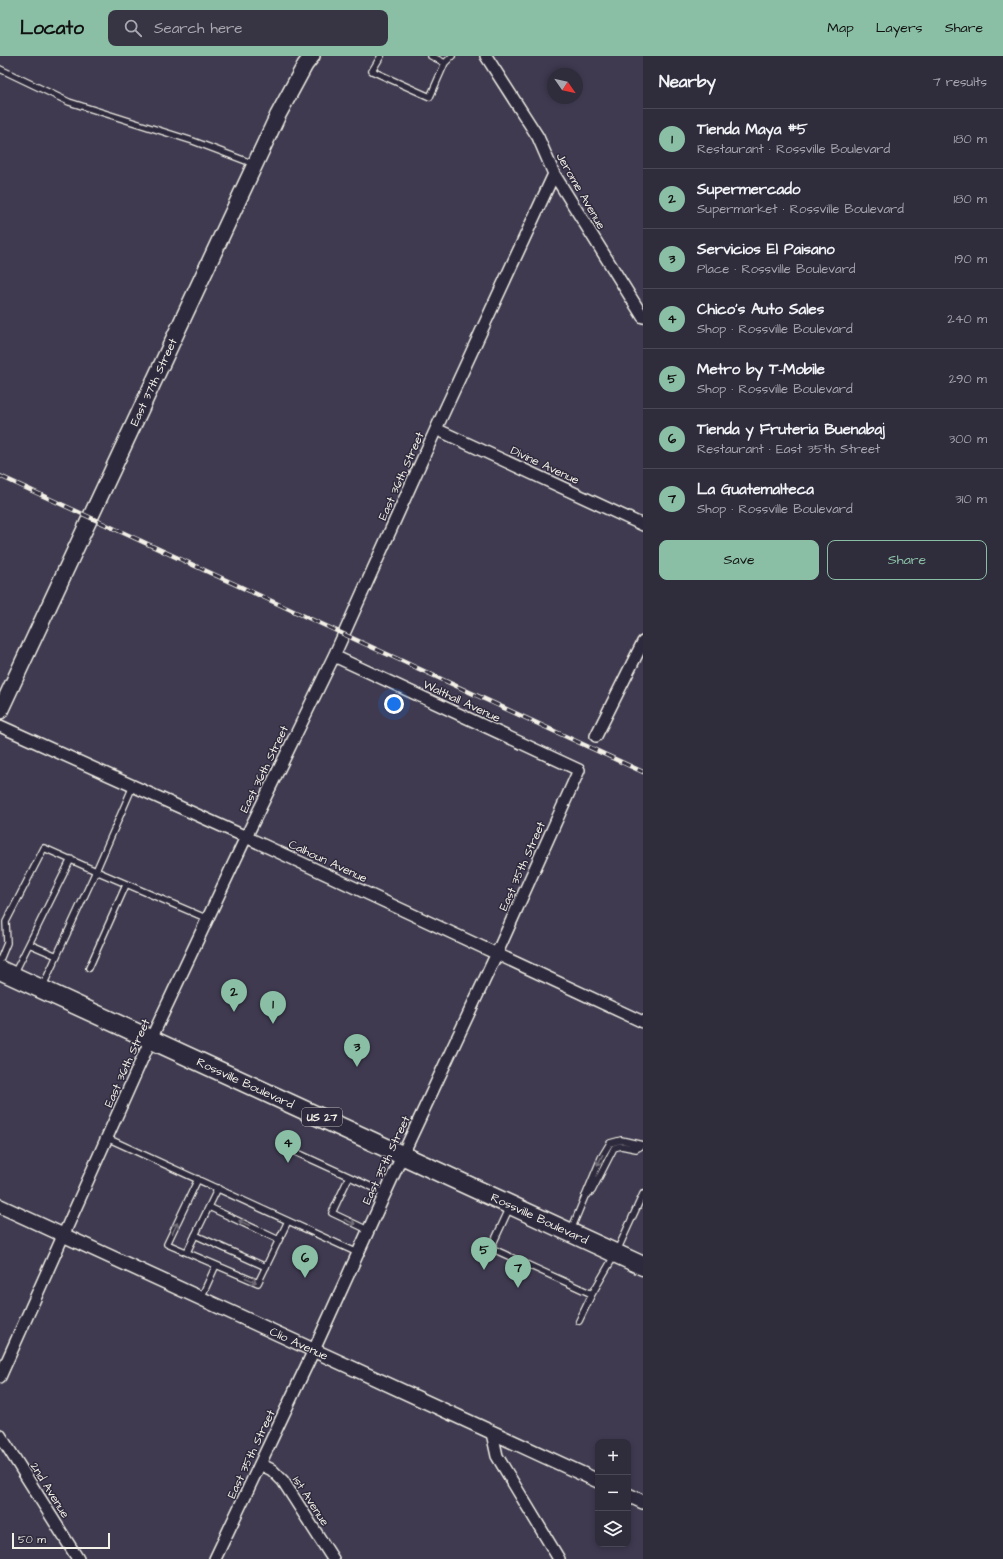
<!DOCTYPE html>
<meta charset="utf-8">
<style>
body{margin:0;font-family:"Architects Daughter",sans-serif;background:#373443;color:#f1f3f6}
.controls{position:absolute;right:12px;bottom:12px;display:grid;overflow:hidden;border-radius:8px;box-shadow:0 2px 6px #0003}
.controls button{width:36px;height:36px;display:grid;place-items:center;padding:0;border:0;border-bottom:1px solid #4a4856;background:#2f2c3c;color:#f1f3f6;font:20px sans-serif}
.compass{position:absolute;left:547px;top:12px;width:36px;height:36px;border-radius:50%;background:#2f2c3c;box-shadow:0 2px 6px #0003;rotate:124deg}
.scale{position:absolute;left:12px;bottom:10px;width:98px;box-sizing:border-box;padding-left:4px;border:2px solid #f4f1e8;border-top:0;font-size:11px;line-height:14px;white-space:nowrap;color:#f4f1e8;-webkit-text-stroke:3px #2f2a3d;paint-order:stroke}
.you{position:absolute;left:394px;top:648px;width:14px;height:14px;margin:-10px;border:3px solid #fff;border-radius:50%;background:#1a73e8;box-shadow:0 0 0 6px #1a73e833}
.badge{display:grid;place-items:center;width:26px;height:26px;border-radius:50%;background:#8abfa5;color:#111;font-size:13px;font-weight:700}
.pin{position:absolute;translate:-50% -33px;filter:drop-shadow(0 1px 2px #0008)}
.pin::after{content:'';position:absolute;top:21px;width:14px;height:12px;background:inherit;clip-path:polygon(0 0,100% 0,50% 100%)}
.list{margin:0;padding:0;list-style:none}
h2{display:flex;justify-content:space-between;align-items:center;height:52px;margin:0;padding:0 16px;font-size:17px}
h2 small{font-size:13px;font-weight:400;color:#a7a7af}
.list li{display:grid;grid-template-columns:26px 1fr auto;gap:12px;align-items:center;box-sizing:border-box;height:60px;padding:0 16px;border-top:1px solid #4a4856}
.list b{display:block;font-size:15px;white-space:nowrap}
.list p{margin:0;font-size:13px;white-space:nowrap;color:#a7a7af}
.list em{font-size:13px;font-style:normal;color:#a7a7af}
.actions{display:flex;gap:8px;padding:12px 16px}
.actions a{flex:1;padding:9px 0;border:1px solid #8abfa5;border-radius:8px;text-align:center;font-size:14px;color:#8abfa5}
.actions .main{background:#8abfa5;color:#111}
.icon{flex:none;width:22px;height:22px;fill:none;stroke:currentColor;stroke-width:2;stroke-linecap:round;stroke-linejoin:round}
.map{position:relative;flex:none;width:643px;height:1503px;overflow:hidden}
header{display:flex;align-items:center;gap:24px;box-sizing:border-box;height:56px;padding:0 20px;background:#8abfa5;color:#111}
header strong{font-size:19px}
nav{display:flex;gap:22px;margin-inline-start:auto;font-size:14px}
.search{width:280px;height:36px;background:#373443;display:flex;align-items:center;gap:10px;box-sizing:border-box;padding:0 14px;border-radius:8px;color:#a7a7af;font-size:15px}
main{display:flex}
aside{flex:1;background:#2f2c3c}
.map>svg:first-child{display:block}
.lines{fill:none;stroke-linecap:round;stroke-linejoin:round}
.service-casing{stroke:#f4f1e8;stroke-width:8}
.minor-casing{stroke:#f4f1e8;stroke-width:14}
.tertiary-casing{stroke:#f4f1e8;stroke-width:16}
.secondary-casing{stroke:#f4f1e8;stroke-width:18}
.trunk-casing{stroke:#f4f1e8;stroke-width:21}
.service{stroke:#2f2a3d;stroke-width:5.5}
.minor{stroke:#2f2a3d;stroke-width:11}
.tertiary{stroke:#2f2a3d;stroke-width:13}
.secondary{stroke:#2f2a3d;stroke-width:15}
.trunk{stroke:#2f2a3d;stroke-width:18}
.rail-casing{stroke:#f4f1e8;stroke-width:4.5}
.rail{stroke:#2f2a3d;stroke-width:3;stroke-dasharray:9;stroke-linecap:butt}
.oneway{stroke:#747079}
.labels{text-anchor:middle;stroke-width:3;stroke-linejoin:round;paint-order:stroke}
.shield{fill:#2f2a3d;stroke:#b9b5b5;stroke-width:1}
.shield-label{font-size:11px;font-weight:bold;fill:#f4f1e8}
.street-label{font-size:12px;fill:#f4f1e8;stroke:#2f2a3d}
</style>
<header>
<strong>Locato</strong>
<div class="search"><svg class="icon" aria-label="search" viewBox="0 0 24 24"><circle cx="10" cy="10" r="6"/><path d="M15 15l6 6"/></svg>Search here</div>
<nav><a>Map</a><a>Layers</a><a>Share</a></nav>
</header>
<main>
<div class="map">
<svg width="643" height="1503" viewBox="0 0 643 1503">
<rect width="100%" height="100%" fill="#3f3a50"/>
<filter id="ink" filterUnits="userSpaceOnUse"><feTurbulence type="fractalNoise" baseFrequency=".025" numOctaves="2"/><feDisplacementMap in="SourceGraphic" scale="8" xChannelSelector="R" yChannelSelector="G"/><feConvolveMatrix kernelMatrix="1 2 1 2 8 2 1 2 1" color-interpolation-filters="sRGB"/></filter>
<g filter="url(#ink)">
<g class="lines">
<g class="service-casing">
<path id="service" d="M381 0 372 15 430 41 445 7 452 0
M431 0 445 7
M0 13 69 46 193 85 254 108
M57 900 29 888 71 803
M0 904 7 887 6 866 44 792 96 815 133 730
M89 912 126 829
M14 918 29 888
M42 932 96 815 208 863
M107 1082 358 1197
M291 1094 385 1137
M349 1121 332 1157 368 1174
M198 1123 167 1188 258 1227 288 1165
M585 1140 592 1135 614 1092 621 1090 636 1093 643 1089
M209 1151 279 1184
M571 1174 601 1102 610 1087 621 1084 643 1089
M195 1179 266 1211
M482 1188 592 1238
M491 1192 510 1151
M187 1196 218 1132
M201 1242 216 1209
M579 1265 592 1238 616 1197 643 1138"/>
</g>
<g class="minor-casing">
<path id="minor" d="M486 0 538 81 554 118 643 261
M436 373 643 469
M0 670 246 781 643 966
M596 680 643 586
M0 1321 151 983 246 781 334 600 436 373 554 118
M492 1377 497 1400 559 1503
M0 1379 78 1503
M260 1408 272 1414 283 1425 333 1503
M215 1503 314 1294 403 1098 497 897 579 714 334 600"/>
</g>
<g class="tertiary-casing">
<g id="tertiary">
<path id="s1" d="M0 1150 598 1425"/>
<path d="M628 1439 643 1446"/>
</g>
</g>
<g class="secondary-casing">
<g id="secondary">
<path id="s2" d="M0 655 278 59 305 9 312 0"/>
</g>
</g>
<g class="trunk-casing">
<g id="trunk">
<path id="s3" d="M0 914 643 1210"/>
</g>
</g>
<use href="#service" class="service"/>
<use href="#minor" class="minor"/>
<use href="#tertiary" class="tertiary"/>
<use href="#secondary" class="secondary"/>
<use href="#trunk" class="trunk"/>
<g class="rail-casing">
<path id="rail" d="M0 420 643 716"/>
</g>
<use href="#rail" class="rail"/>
</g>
<defs><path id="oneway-shaft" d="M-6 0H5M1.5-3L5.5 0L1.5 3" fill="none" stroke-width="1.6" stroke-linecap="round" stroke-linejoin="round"/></defs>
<g class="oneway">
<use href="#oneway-shaft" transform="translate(600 1104) rotate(116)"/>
<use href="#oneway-shaft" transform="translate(350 1166) rotate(24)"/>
<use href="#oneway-shaft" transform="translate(244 1167) rotate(-155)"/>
<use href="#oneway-shaft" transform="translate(175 1172) rotate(-64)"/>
<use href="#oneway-shaft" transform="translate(251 1224) rotate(23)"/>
</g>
</g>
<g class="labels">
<rect class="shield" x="302" y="1052" width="40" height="18" rx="3"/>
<g class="shield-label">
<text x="322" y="1065">US 27</text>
</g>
<g class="street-label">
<text transform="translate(581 135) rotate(60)" y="4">Jerome Avenue</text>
<text dy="4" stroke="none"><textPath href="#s2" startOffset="363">East 37th Street</textPath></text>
<text transform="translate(545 409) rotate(25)" y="4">Divine Avenue</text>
<text transform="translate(401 420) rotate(-66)" y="4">East 36th Street</text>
<text transform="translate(462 645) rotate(25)" y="4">Walthall Avenue</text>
<text transform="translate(264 713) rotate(-64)" y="4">East 36th Street</text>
<text transform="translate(328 805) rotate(25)" y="4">Calhoun Avenue</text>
<text transform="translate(522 810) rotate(-66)" y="4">East 35th Street</text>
<text transform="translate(127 1007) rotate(-66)" y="4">East 36th Street</text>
<text dy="4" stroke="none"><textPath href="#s3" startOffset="270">Rossville Boulevard</textPath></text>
<text transform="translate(386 1104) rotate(-65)" y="4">East 35th Street</text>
<text dy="4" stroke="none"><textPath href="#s3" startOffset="594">Rossville Boulevard</textPath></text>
<text dy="4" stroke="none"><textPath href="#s1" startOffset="329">Clio Avenue</textPath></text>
<text transform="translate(251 1398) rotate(-65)" y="4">East 35th Street</text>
<text transform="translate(50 1434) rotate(58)" y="4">2nd Avenue</text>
<text transform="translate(311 1445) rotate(57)" y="4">1st Avenue</text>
</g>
</g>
</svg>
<div class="controls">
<button>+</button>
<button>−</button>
<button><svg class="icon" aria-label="layers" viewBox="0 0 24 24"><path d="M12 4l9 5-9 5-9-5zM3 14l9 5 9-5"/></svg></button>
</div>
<svg class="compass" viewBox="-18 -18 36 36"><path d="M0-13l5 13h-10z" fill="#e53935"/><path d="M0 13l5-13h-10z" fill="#a7a7af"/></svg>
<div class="scale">50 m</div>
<div class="you"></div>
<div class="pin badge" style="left:273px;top:968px">1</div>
<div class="pin badge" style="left:234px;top:956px">2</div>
<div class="pin badge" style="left:357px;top:1011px">3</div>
<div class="pin badge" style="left:288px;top:1107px">4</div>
<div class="pin badge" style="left:484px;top:1214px">5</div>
<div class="pin badge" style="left:305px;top:1222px">6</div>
<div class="pin badge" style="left:518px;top:1232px">7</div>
</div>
<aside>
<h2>Nearby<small>7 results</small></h2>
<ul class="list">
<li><span class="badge">1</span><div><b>Tienda Maya #5</b><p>Restaurant · Rossville Boulevard</p></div><em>180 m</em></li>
<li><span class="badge">2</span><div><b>Supermercado</b><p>Supermarket · Rossville Boulevard</p></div><em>180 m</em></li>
<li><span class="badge">3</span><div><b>Servicios El Paisano</b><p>Place · Rossville Boulevard</p></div><em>190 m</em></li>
<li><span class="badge">4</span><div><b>Chico's Auto Sales</b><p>Shop · Rossville Boulevard</p></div><em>240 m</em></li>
<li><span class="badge">5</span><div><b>Metro by T-Mobile</b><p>Shop · Rossville Boulevard</p></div><em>290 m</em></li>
<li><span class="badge">6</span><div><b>Tienda y Fruteria Buenabaj</b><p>Restaurant · East 35th Street</p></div><em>300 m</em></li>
<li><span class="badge">7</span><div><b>La Guatemalteca</b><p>Shop · Rossville Boulevard</p></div><em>310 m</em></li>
</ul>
<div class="actions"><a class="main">Save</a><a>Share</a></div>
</aside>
</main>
